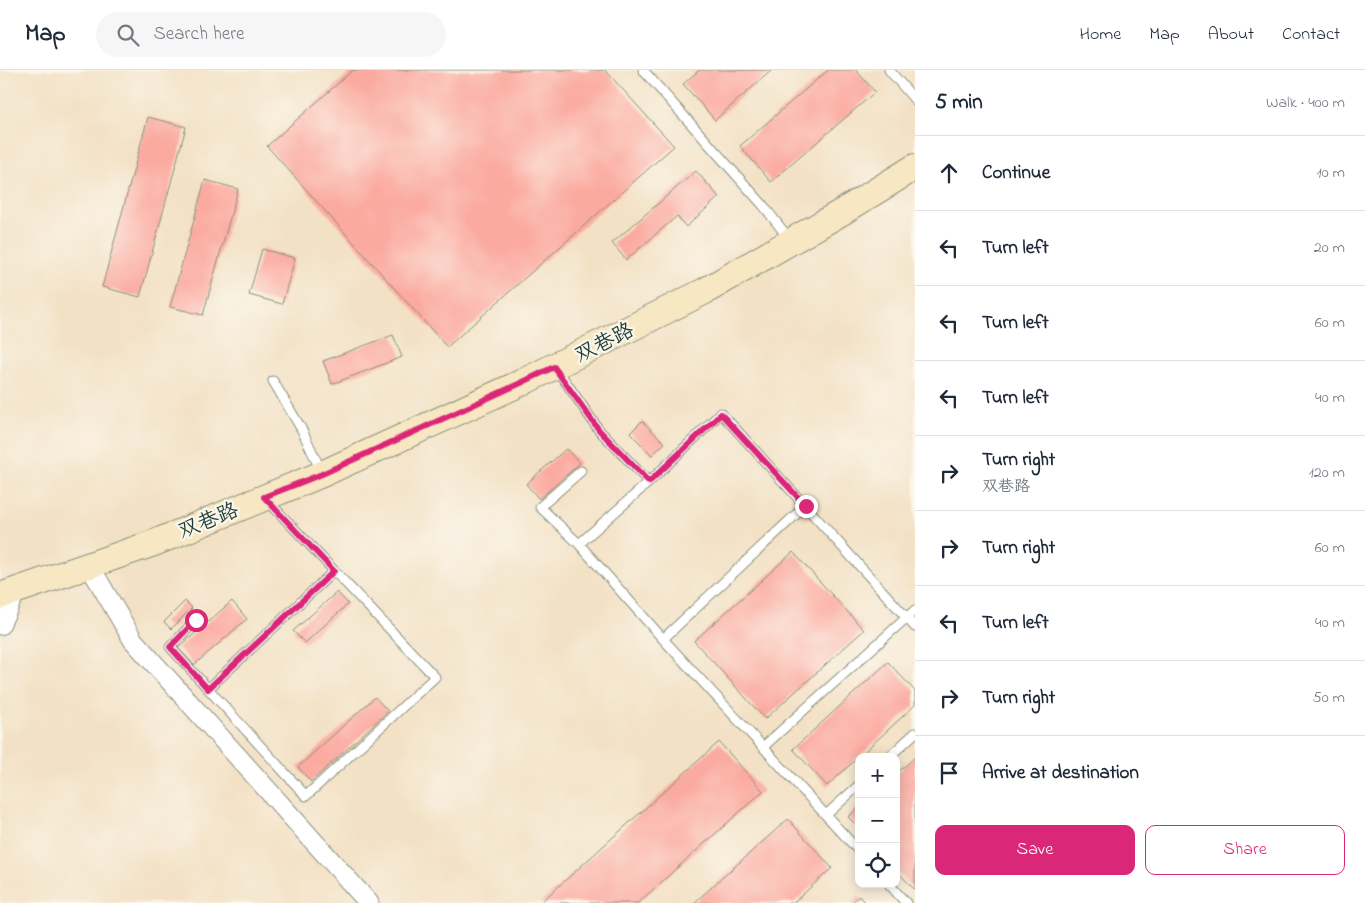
<!DOCTYPE html>
<meta charset="utf-8">
<style>
body{margin:0;font-family:"Indie Flower","LXGW WenKai TC",sans-serif;background:#f6f6f7;color:#1f2937}
.controls{position:absolute;right:15px;bottom:15px;display:grid;overflow:hidden;border-radius:10px;box-shadow:0 2px 12px #0003}
.controls button{width:45px;height:45px;display:grid;place-items:center;padding:0;border:0;border-bottom:1px solid #e0e1e3;background:#fff;color:#1f2937;font:25px sans-serif}
.stop{position:absolute;width:15px;height:15px;margin:-11px;border:4px solid #db2777;border-radius:50%;background:#fff}
.stop.end{background:#db2777;border-color:#fff;box-shadow:0 1px 5px #0008}
.list{margin:0;padding:0;list-style:none}
h2{display:flex;justify-content:space-between;align-items:center;height:65px;margin:0;padding:0 20px;font-size:21px}
h2 small{font-size:16px;font-weight:400;color:#747a83}
.list li{display:grid;grid-template-columns:32px 1fr auto;gap:15px;align-items:center;box-sizing:border-box;height:75px;padding:0 20px;border-top:1px solid #e0e1e3}
.list b{display:block;font-size:19px;white-space:nowrap}
.list p{margin:0;font-size:16px;white-space:nowrap;color:#747a83}
.list em{font-size:16px;font-style:normal;color:#747a83}
.actions{display:flex;gap:10px;padding:15px 20px}
.actions a{flex:1;padding:11px 0;border:1px solid #db2777;border-radius:10px;text-align:center;font-size:18px;color:#db2777}
.actions .main{background:#db2777;color:#fff}
.icon{flex:none;width:28px;height:28px;fill:none;stroke:currentColor;stroke-width:2;stroke-linecap:round;stroke-linejoin:round}
.map{position:relative;flex:none;width:915px;height:833px;overflow:hidden}
header{display:flex;align-items:center;gap:30px;box-sizing:border-box;height:70px;padding:0 25px;background:#fff;border-bottom:1px solid #e0e1e3}
header strong{font-size:24px}
nav{display:flex;gap:28px;margin-inline-start:auto;font-size:18px}
.search{width:350px;height:45px;background:#f6f6f7;display:flex;align-items:center;gap:12px;box-sizing:border-box;padding:0 18px;border-radius:28px;color:#747a83;font-size:19px}
main{display:flex}
aside{flex:1;background:#fff}
.map>svg:first-child{display:block}
.building{fill:#fbaaa0}
.lines{fill:none;stroke-linecap:round;stroke-linejoin:round}
.service-casing{stroke:#898f7c;stroke-width:11}
.minor-casing{stroke:#898f7c;stroke-width:21}
.secondary-casing{stroke:#898f7c;stroke-width:28}
.service{stroke:#fff;stroke-width:9}
.minor{stroke:#fff;stroke-width:19}
.secondary{stroke:#f7e8c3;stroke-width:26}
.route{stroke:#db2777;stroke-width:6}
.labels{text-anchor:middle;stroke-width:4.5;stroke-linejoin:round;paint-order:stroke}
.street-label{font-size:21px;fill:#1f3d34;stroke:#fbf7ec}
</style>
<header>
<strong>Map</strong>
<div class="search"><svg class="icon" aria-label="search" viewBox="0 0 24 24"><circle cx="10" cy="10" r="6"/><path d="M15 15l6 6"/></svg>Search here</div>
<nav><a>Home</a><a>Map</a><a>About</a><a>Contact</a></nav>
</header>
<main>
<div class="map">
<svg width="915" height="833" viewBox="0 0 915 833">
<rect width="100%" height="100%" fill="#fbf7ec"/>
<filter id="ink" filterUnits="userSpaceOnUse"><feTurbulence type="fractalNoise" baseFrequency=".02" numOctaves="2"/><feDisplacementMap in="SourceGraphic" scale="10" xChannelSelector="R" yChannelSelector="G"/><feConvolveMatrix kernelMatrix="1 2 1 2 8 2 1 2 1" color-interpolation-filters="sRGB"/></filter>
<filter id="wash" filterUnits="userSpaceOnUse"><feTurbulence type="fractalNoise" baseFrequency=".0096" numOctaves="4" result="noise"/><feDisplacementMap in="SourceGraphic" scale="20" xChannelSelector="R" yChannelSelector="G"/><feGaussianBlur stdDeviation="1.12" result="paint"/><feColorMatrix in="noise" values="0 0 0 0 0 0 0 0 0 0 0 0 0 0 0 0 0 1.4 0 .05"/><feComposite in="paint" operator="in"/></filter>
<g filter="url(#wash)">
<rect width="100%" height="100%" fill="#f3e1c5"/>
<g id="blocks">
<path class="building" d="M353 0H605L674 76 447 277 267 76Z
M699 0H772L715 50 683 14Z
M828 0H856L875 22 771 112 740 76Z
M148 47 186 57 140 227 102 217Z
M696 101 719 127 686 157 677 146 626 190 612 173Z
M205 110 238 119 203 245 170 237Z
M262 179 295 188 282 234 249 225Z
M393 265 402 287 332 314 323 291Z
M642 351 665 373 652 385 630 363Z
M566 379 580 393 539 429 526 414Z
M793 482 864 560 765 649 694 571Z
M337 522 348 534 305 573 293 561Z
M185 531 192 538 171 559 164 552Z
M232 531 247 549 194 595 178 578Z
M888 592 915 621V635L827 716 793 679Z
M375 627 388 641 311 712 298 697Z
M719 672 763 721 638 833H540Z
M915 687V818L914 819 896 800V704Z
M859 737V758L848 747Z
M788 749 832 798 793 833H694Z
M859 826 865 833H851Z"/>
</g>
</g>
<g filter="url(#ink)">
<use href="#blocks" fill-opacity="0" stroke="#898f7c" stroke-width="1"/>
<g class="lines">
<g class="service-casing">
<path id="service" d="M643 0 763 135 790 170
M889 0 915 30
M556 298 599 360 649 412
M273 311 302 360 321 401
M581 401 540 437 579 474 663 569 859 781
M579 474 649 412 721 343 915 557
M196 550 170 577 306 726 435 607 266 429
M663 569 805 436
M208 619 334 501
M763 677 915 540
M889 687 915 663
M826 745 859 715
M889 814 906 833"/>
</g>
<g class="minor-casing">
<path id="minor" d="M89 495 133 570 369 833
M0 555 16 521"/>
</g>
<g class="secondary-casing">
<path id="secondary" d="M0 526 154 473 322 404 523 312 705 221 842 142 915 97"/>
</g>
<use href="#service" class="service"/>
<use href="#minor" class="minor"/>
<use href="#secondary" class="secondary"/>
</g>
</g>
<g class="lines" filter="url(#ink)">
<path class="route" d="M196 550 170 577 208 619 334 501 264 427 322 404 523 312 554 297 599 360 649 412 721 344 806 436"/>
</g>
<g class="labels">
<g class="street-label">
<text transform="translate(604 272) rotate(-27)" y="7">双巷路</text>
<text transform="translate(208 450) rotate(-22)" y="7">双巷路</text>
</g>
</g>
</svg>
<div class="controls">
<button>+</button>
<button>−</button>
<button><svg class="icon" aria-label="locate" viewBox="0 0 24 24"><circle cx="12" cy="12" r="6"/><path d="M12 2v4M12 18v4M2 12h4M18 12h4"/></svg></button>
</div>
<div class="stop" style="left:196px;top:550px"></div>
<div class="stop end" style="left:806px;top:436px"></div>
</div>
<aside>
<h2>5 min<small>Walk · 400 m</small></h2>
<ul class="list">
<li><svg class="icon" aria-label="ahead" viewBox="0 0 24 24"><path d="M12 20V5M6 11l6-6 6 6"/></svg><div><b>Continue</b></div><em>10 m</em></li>
<li><svg class="icon" aria-label="left" viewBox="0 0 24 24"><path d="M17 20v-9H6M10 6l-5 5 5 5"/></svg><div><b>Turn left</b></div><em>20 m</em></li>
<li><svg class="icon" aria-label="left" viewBox="0 0 24 24"><path d="M17 20v-9H6M10 6l-5 5 5 5"/></svg><div><b>Turn left</b></div><em>60 m</em></li>
<li><svg class="icon" aria-label="left" viewBox="0 0 24 24"><path d="M17 20v-9H6M10 6l-5 5 5 5"/></svg><div><b>Turn left</b></div><em>40 m</em></li>
<li><svg class="icon" aria-label="right" viewBox="0 0 24 24"><path d="M7 20v-9h11M14 6l5 5-5 5"/></svg><div><b>Turn right</b><p>双巷路</p></div><em>120 m</em></li>
<li><svg class="icon" aria-label="right" viewBox="0 0 24 24"><path d="M7 20v-9h11M14 6l5 5-5 5"/></svg><div><b>Turn right</b></div><em>60 m</em></li>
<li><svg class="icon" aria-label="left" viewBox="0 0 24 24"><path d="M17 20v-9H6M10 6l-5 5 5 5"/></svg><div><b>Turn left</b></div><em>40 m</em></li>
<li><svg class="icon" aria-label="right" viewBox="0 0 24 24"><path d="M7 20v-9h11M14 6l5 5-5 5"/></svg><div><b>Turn right</b></div><em>50 m</em></li>
<li><svg class="icon" aria-label="arrive" viewBox="0 0 24 24"><path d="M6 21V4h12l-3 4 3 4H6"/></svg><div><b>Arrive at destination</b></div></li>
</ul>
<div class="actions"><a class="main">Save</a><a>Share</a></div>
</aside>
</main>
